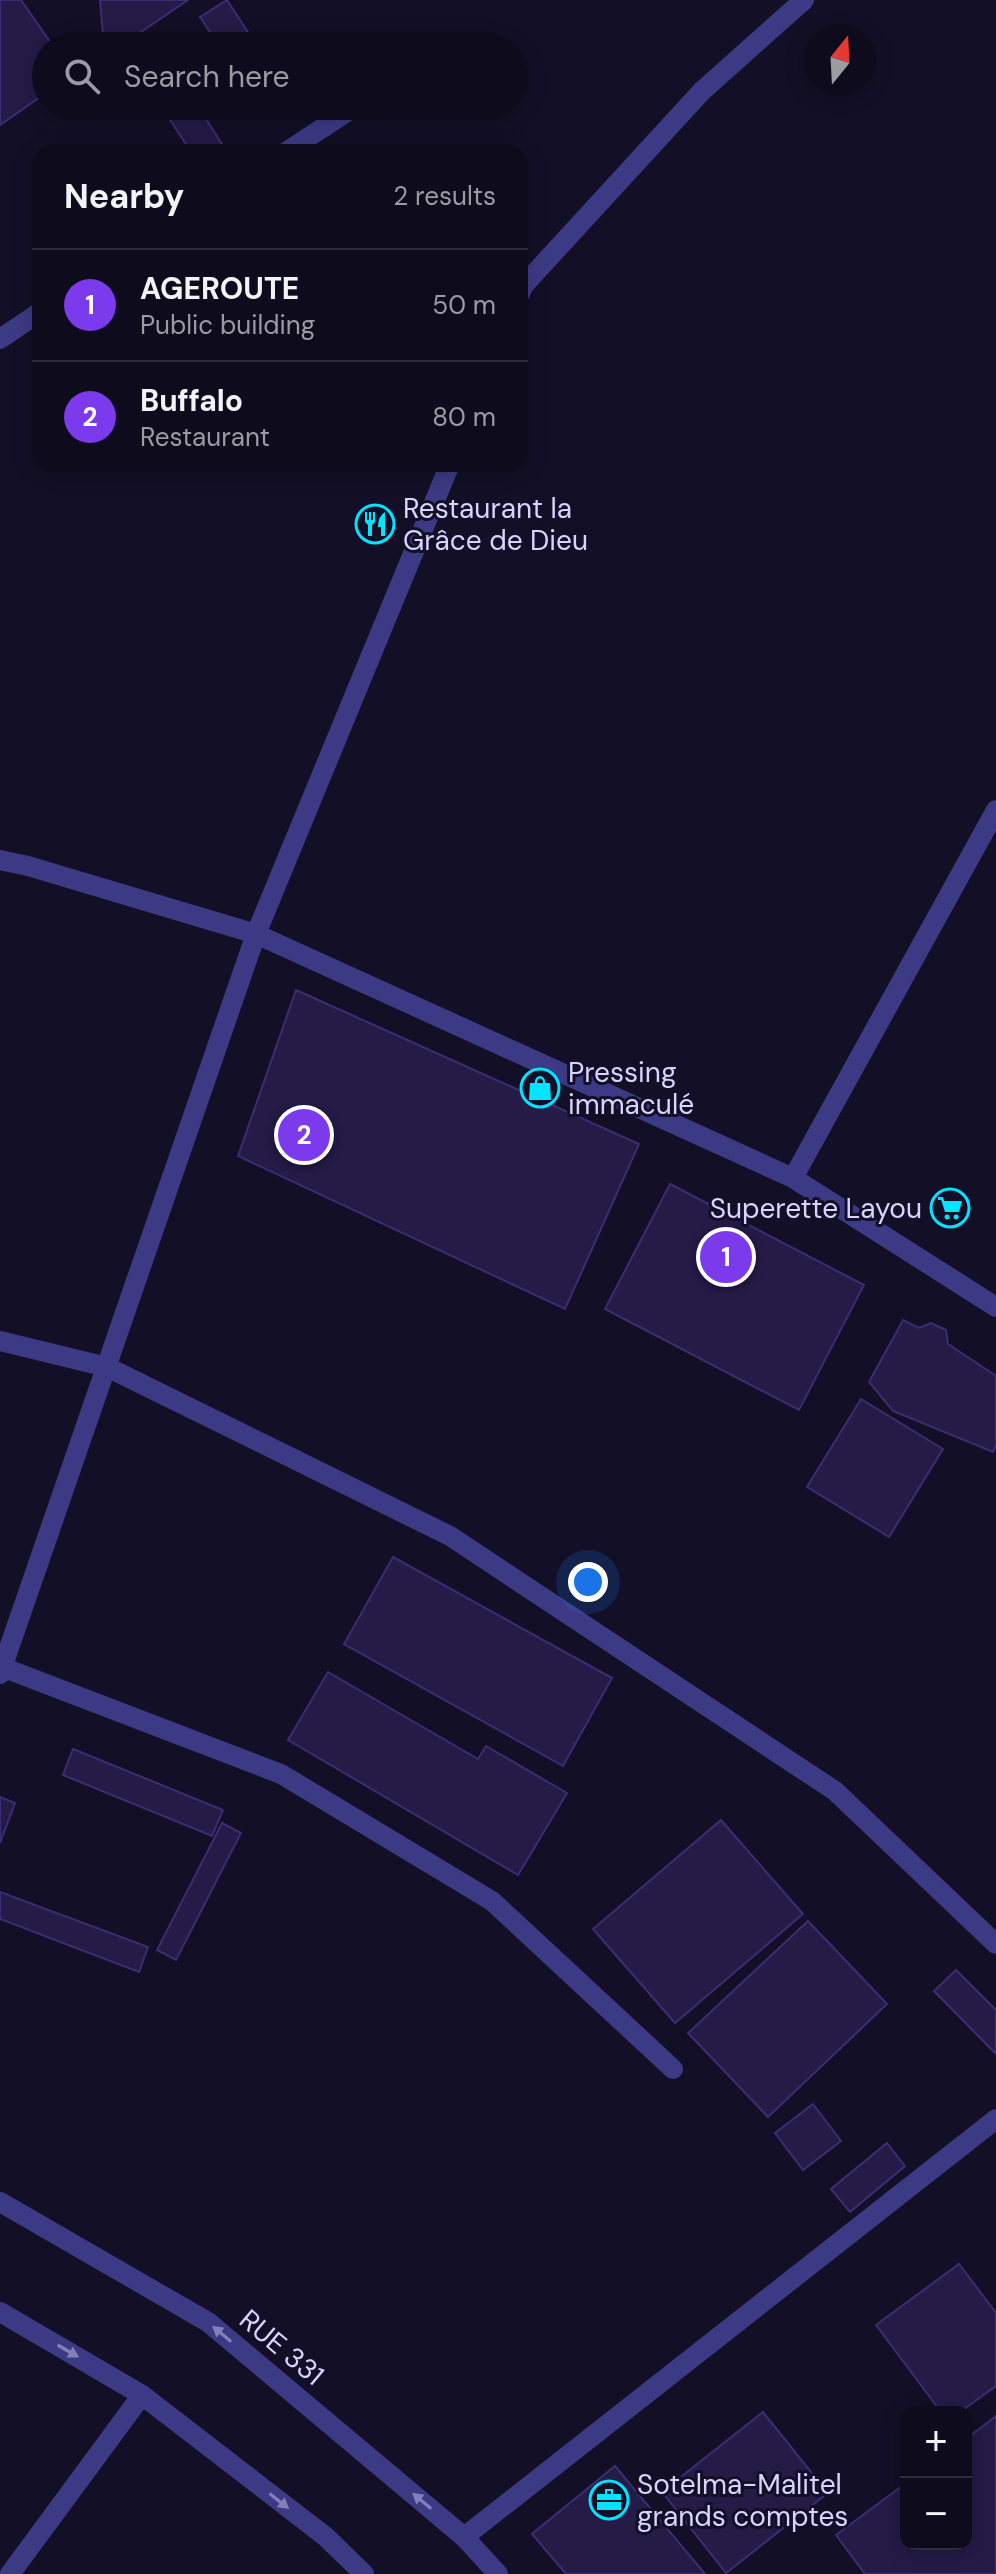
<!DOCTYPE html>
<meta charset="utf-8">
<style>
body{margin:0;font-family:"DM Sans",sans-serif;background:#171425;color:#f1f3f6}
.controls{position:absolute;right:24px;bottom:24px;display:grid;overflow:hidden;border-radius:16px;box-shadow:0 4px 20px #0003}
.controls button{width:72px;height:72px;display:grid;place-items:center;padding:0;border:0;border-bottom:2px solid #2e2b3b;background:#0e0b1c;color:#f1f3f6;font:40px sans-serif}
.compass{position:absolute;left:804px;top:24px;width:72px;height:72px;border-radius:50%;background:#0e0b1c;box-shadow:0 4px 20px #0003;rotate:18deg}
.you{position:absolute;left:588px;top:1582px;width:28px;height:28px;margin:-20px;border:6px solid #fff;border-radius:50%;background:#1a73e8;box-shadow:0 0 0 12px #1a73e833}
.badge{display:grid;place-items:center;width:52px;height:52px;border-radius:50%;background:#7c3aed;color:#fff;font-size:26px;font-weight:700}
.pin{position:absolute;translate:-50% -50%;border:4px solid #fff;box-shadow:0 2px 8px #0006}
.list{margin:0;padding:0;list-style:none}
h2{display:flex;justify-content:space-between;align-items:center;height:104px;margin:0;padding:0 32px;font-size:34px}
h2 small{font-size:26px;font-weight:400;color:#9b9ba3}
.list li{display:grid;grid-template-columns:52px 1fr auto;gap:24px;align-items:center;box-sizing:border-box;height:112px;padding:0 32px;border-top:2px solid #2e2b3b}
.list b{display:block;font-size:30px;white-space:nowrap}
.list p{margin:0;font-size:26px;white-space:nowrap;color:#9b9ba3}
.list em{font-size:26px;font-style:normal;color:#9b9ba3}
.icon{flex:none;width:44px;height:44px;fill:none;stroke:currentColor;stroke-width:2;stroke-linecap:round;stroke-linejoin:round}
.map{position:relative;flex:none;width:996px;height:2574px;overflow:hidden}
.search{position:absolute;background:#0e0b1c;box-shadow:0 4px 20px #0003;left:32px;top:32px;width:496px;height:88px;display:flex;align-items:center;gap:20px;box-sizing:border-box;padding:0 28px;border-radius:44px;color:#9b9ba3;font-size:30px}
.panel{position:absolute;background:#0e0b1c;box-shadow:0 4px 20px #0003;left:32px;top:144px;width:496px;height:328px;border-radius:24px}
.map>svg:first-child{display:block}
.building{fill:#241b47;stroke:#3b2d73;stroke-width:2}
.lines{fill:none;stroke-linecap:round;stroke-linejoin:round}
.service{stroke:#3d3a85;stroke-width:20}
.minor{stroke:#3d3a85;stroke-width:20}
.tertiary{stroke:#3d3a85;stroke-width:20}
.oneway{fill:#837fbc}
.labels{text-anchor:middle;stroke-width:6;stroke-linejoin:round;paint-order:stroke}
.poi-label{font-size:28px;fill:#d9d4ff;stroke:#130f26;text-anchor:start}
.street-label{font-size:28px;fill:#d9d4ff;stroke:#130f26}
</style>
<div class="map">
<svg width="996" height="2574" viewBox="0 0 996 2574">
<rect width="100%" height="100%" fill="#130f26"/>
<path class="building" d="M0 0H21L53 46H46V93L0 125Z
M100 0H188L135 36 103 35Z
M227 0 257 46H219L200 17Z
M161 106H198L225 149 220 152H191Z
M257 106H284L265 118Z
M296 990 639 1144 565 1309 238 1156Z
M670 1184 864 1285 799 1410 605 1309Z
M903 1320 919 1328 931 1323 946 1330 948 1344 996 1376V1445L993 1452 893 1411 869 1382Z
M861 1399 943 1449 889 1537 807 1487Z
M393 1557 612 1678 563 1766 344 1644Z
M328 1672 478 1759 486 1746 567 1793 518 1875 288 1740Z
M73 1749 223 1810 212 1836 63 1775Z
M0 1797 15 1803 0 1843Z
M721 1820 803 1914 675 2023 593 1929Z
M222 1823 241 1833 176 1960 157 1950Z
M0 1892 148 1947 139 1972 0 1919Z
M808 1921 887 2004 768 2117 688 2033Z
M956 1970 996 2010V2054L934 1991Z
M813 2104 841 2141 803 2170 775 2133Z
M887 2143 905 2166 850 2212 831 2189Z
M959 2264 996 2313V2386L960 2412H941L876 2325Z
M763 2412 828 2493 726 2573 662 2492Z
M996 2416V2574H865L836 2535 906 2483V2544H966V2439Z
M615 2466 705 2574H566L532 2534Z"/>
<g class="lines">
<path class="service" d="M286 152 356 106
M0 339 40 312"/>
<path class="minor" d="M520 294 523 286 702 91 804 0
M0 860 28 866 256 934 793 1178 996 1307
M793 1178 996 810
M0 1341 107 1367 450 1536 835 1791 996 1944
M2 1667 281 1774 492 1901 673 2069
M0 1674 256 934 450 464
M464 2537 996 2119
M10 2574 142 2395"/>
<path class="tertiary" d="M0 2202 208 2322 464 2537 498 2574
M0 2312 142 2395 326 2537 364 2574"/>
</g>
<defs><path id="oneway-solid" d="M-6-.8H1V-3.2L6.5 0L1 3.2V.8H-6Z" transform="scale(2)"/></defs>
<g class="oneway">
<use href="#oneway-solid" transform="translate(222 2334) rotate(-140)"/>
<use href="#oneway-solid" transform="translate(68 2351) rotate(30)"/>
<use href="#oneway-solid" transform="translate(279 2501) rotate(38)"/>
<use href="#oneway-solid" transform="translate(422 2501) rotate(-140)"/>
</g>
<defs>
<g id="restaurant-ring" transform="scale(2)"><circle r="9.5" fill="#130f26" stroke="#00e5ff" stroke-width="1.5"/><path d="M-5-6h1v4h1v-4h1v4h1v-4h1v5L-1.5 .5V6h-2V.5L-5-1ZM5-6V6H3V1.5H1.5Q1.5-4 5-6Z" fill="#00e5ff"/></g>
<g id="shop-ring" transform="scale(2)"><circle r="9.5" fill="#130f26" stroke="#00e5ff" stroke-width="1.5"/><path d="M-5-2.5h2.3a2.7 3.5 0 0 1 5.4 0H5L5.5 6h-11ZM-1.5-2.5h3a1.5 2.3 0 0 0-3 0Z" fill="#00e5ff"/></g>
<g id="supermarket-ring" transform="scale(2)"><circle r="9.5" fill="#130f26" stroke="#00e5ff" stroke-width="1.5"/><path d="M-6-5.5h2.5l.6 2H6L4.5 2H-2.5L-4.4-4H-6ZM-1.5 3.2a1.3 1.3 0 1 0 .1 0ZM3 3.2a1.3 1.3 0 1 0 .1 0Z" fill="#00e5ff"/></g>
<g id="office-ring" transform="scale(2)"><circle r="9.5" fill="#130f26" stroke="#00e5ff" stroke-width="1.5"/><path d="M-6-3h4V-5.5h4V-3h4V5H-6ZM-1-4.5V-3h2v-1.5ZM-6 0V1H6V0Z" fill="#00e5ff"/></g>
</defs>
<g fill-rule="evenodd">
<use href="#restaurant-ring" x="375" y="524"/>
<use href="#shop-ring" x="540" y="1088"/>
<use href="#supermarket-ring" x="950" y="1208"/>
<use href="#office-ring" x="609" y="2500"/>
</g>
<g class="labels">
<g class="poi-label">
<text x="403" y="518">Restaurant la<tspan x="403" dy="32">Grâce de Dieu</tspan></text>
<text x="568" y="1082">Pressing<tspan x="568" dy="32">immaculé</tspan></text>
<text x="922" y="1218" text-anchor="end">Superette Layou</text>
<text x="637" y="2494">Sotelma-Malitel<tspan x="637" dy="32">grands comptes</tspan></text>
</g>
<g class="street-label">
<text transform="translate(282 2347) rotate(40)" y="10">RUE 331</text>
</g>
</g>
</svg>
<div class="controls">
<button>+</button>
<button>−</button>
</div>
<svg class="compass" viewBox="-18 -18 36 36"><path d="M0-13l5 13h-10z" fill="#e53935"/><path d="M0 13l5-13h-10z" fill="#9b9ba3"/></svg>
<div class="you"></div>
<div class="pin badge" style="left:726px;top:1257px">1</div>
<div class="pin badge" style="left:304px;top:1135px">2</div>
<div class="search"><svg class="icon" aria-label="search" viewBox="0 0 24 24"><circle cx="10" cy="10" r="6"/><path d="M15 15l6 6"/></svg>Search here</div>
<section class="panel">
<h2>Nearby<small>2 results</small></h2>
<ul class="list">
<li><span class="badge">1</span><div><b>AGEROUTE</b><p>Public building</p></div><em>50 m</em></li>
<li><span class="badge">2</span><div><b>Buffalo</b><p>Restaurant</p></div><em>80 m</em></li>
</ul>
</section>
</div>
